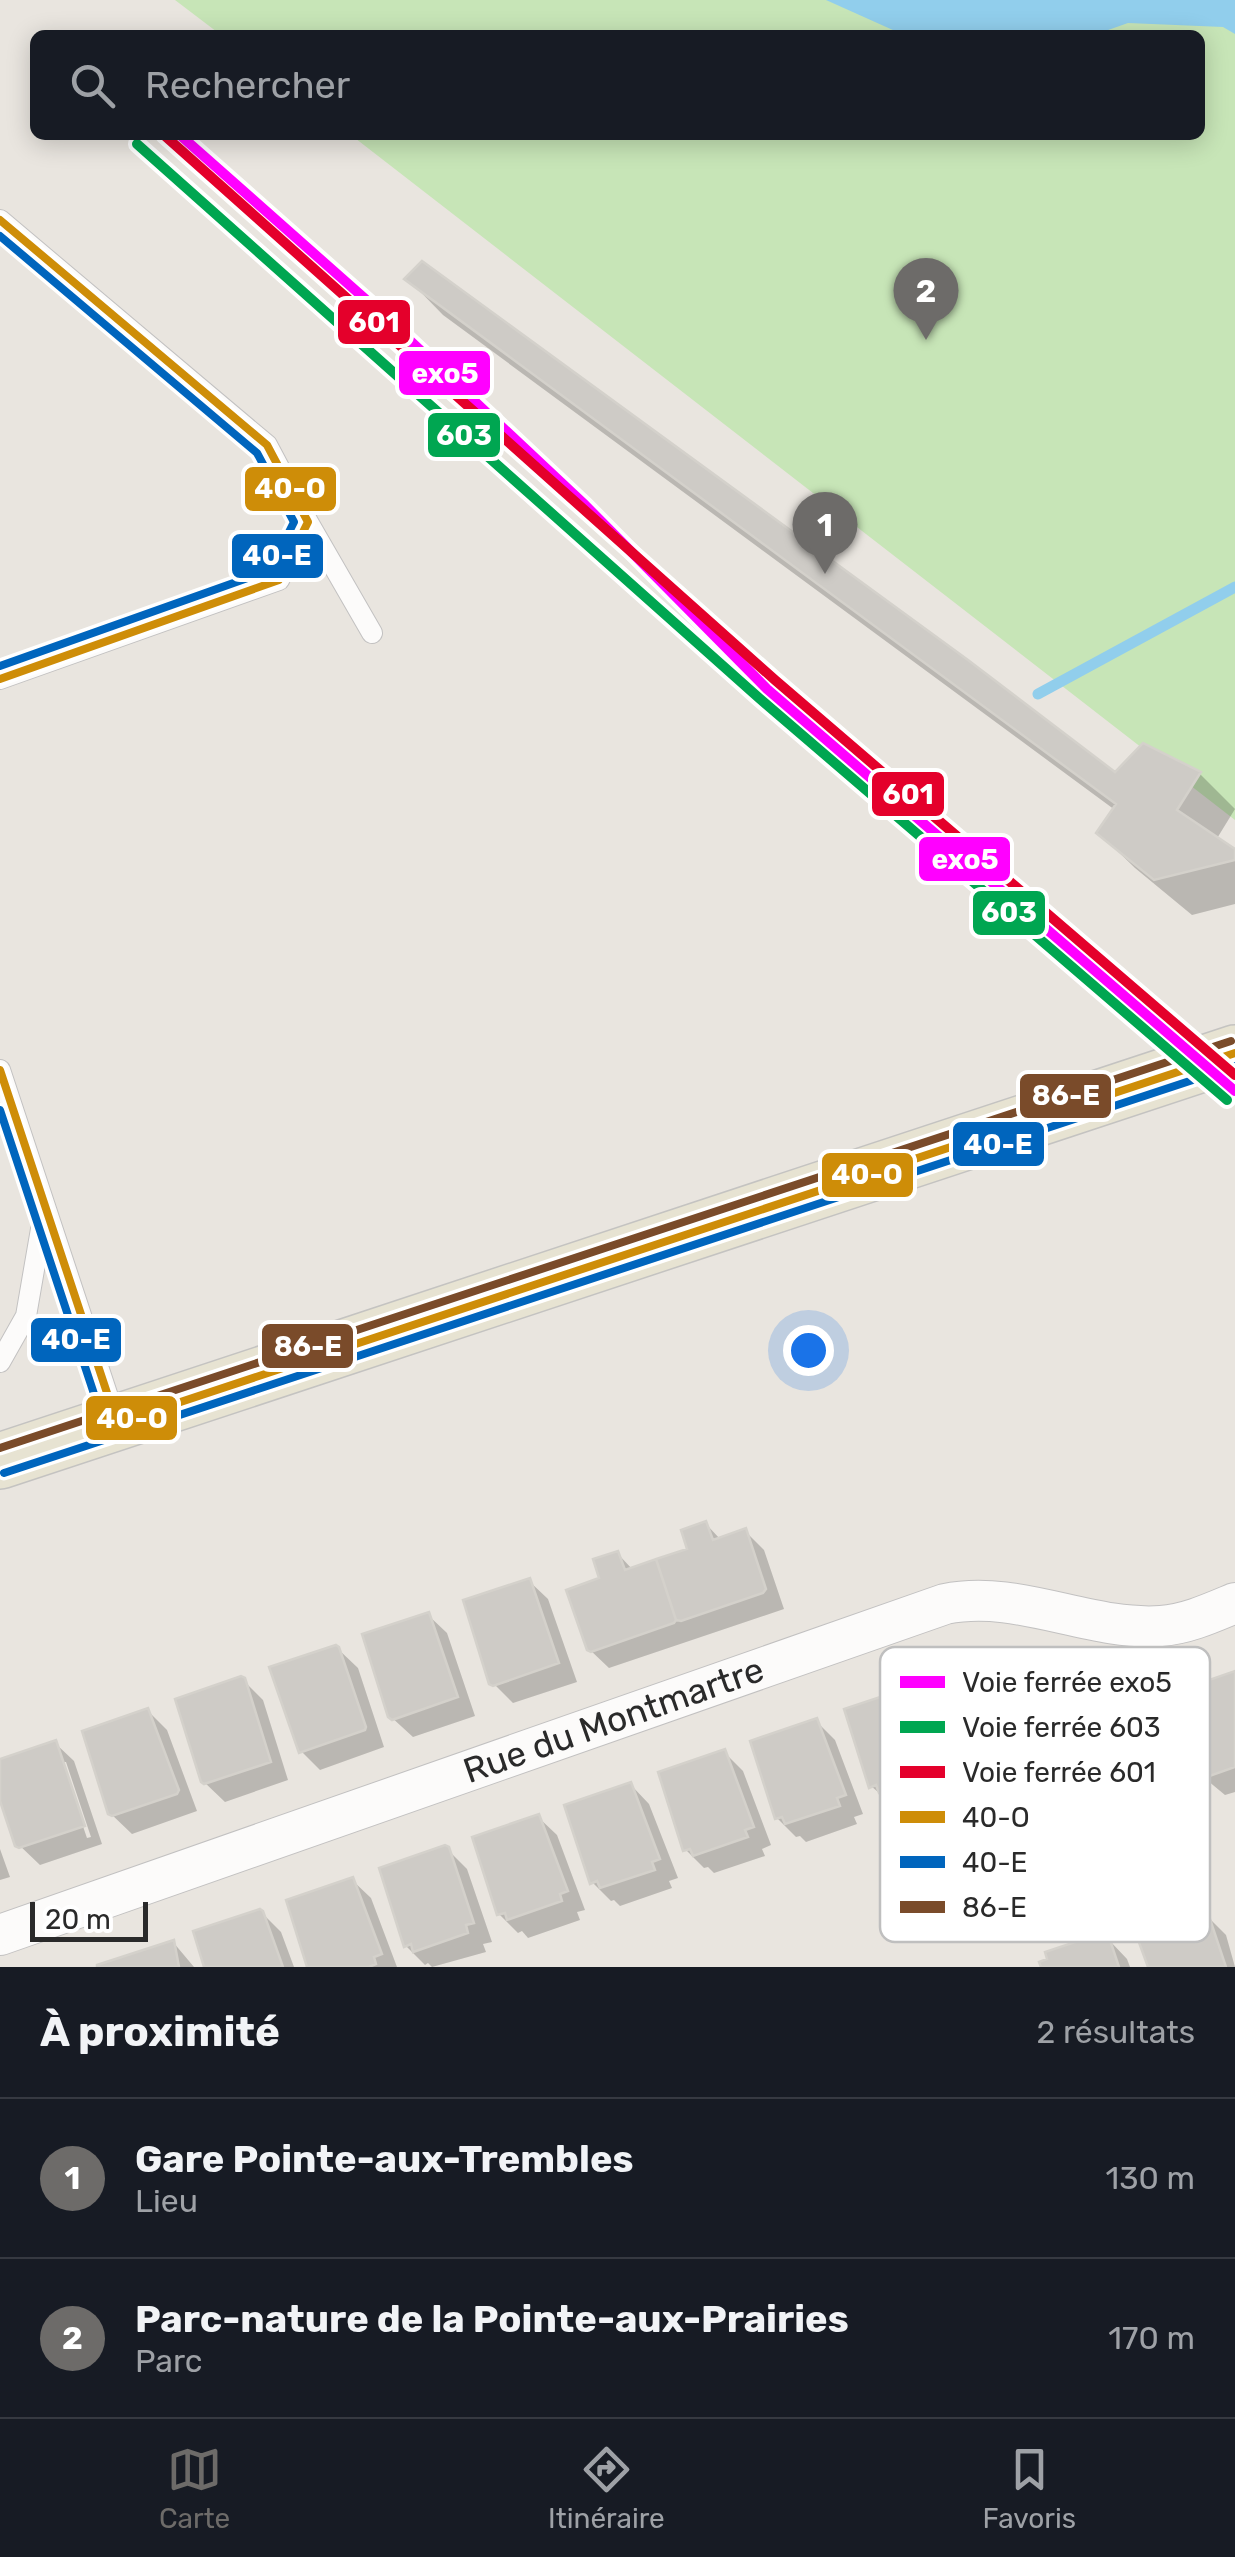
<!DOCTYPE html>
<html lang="fr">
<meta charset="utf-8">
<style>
body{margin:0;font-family:Rubik,sans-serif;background:#20242c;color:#f1f3f6}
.scale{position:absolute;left:30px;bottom:25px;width:118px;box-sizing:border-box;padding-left:10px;border:5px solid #2a2a2a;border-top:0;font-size:28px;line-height:35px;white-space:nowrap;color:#2a2a2a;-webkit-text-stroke:8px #fff;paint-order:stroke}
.you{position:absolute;left:808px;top:1350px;width:35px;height:35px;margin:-25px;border:8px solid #fff;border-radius:50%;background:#1a73e8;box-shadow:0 0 0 15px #1a73e833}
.badge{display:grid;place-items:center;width:65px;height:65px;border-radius:50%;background:#6d6b69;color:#fff;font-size:32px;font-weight:700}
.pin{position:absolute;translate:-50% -82px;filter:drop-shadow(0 2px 5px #0008)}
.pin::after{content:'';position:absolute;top:52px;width:35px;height:30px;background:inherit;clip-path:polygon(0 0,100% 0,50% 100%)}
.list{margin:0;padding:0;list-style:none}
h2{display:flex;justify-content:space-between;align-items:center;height:130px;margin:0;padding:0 40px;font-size:42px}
h2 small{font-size:32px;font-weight:400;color:#9ea1a6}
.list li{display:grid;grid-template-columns:65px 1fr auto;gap:30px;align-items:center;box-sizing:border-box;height:160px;padding:0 40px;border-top:2px solid #363941}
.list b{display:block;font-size:38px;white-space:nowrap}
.list p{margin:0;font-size:32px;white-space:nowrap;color:#9ea1a6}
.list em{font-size:32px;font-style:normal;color:#9ea1a6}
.icon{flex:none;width:55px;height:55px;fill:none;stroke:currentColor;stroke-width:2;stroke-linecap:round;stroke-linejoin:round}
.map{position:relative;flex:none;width:1235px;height:1967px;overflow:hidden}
.search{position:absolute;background:#171b24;box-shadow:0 5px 25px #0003;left:30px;right:30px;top:30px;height:110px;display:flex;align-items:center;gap:25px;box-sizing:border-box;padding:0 35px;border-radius:15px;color:#9ea1a6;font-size:38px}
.sheet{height:450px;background:#171b24}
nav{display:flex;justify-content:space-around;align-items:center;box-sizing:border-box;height:140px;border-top:2px solid #363941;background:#171b24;font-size:28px;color:#9ea1a6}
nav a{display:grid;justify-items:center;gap:5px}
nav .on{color:#6d6b69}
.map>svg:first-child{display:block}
.green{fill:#c7e5b7}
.water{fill:#91ceec}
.shadow{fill:#0003;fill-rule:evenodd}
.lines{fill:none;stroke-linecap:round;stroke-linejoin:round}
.stream{stroke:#91ceec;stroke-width:11}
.building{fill:#cecbc6;stroke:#d4d1cb;stroke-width:2.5}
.lane-casing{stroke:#c2c1c1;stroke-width:22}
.street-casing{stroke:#c2c1c1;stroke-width:42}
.primary-casing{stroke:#c4c3c1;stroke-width:58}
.lane{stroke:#fcfbfa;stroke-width:20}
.street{stroke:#fcfbfa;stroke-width:40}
.primary{stroke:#e7e3d2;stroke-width:55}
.bus-1-casing{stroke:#fff;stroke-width:15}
.bus-2-casing{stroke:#fff;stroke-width:15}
.bus-3-casing{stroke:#fff;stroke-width:15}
.bus-1{stroke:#ce8d08;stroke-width:8}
.bus-2{stroke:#0065bd;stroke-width:8}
.bus-3{stroke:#7a4b2a;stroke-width:8}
.rail-1-casing{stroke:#fff;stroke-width:18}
.rail-2-casing{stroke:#fff;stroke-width:18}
.rail-3-casing{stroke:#fff;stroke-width:18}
.rail-1{stroke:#f0f;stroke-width:10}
.rail-2{stroke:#00a651;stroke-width:10}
.rail-3{stroke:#e4002b;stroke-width:10}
.labels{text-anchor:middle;stroke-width:9;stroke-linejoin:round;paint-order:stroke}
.street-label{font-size:35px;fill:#2a2a2a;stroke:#fff}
.key{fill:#fff;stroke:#bfbfbf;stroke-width:2.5}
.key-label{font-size:28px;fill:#2a2a2a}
.line-badge{stroke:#fff;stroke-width:4}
.badge-label{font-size:28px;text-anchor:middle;font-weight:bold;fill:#fff}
</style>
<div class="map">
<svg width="1235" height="1967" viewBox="0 0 1235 1967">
<rect width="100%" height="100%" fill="#e9e5df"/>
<path class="green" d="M175 0H1235V820L351 135H1200V35H221Z"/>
<path class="water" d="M826 0H1235V34L1223 27 1128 23 1094 35H904Z"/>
<path class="shadow" d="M408 279 1115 775 1200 774 1235 809 1216 840 1235 852V904L1192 915 1135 868 1099 833 1115 810 443 315Z
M706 1524 721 1540 745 1531 764 1550 784 1609 609 1668 589 1649 602 1580 618 1554 633 1570 691 1550Z
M529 1581 548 1599 577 1682 513 1703 492 1682Z
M428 1615 447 1633 475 1716 413 1737 390 1716Z
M338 1649 358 1668 384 1747 320 1770 301 1751Z
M1235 1674V1792L1225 1795 1196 1771Z
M243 1680 263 1700 288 1780 225 1802 203 1781Z
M912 1691 932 1710 957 1783 948 1785 951 1793 900 1811 871 1786Z
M148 1711 167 1730 197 1811 132 1834 110 1813Z
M816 1721 835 1740 863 1814 854 1817 857 1824 806 1842 800 1836 796 1837 777 1818Z
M55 1743 74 1761 102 1844 40 1865 18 1844 0 1789V1762ZM61 1762H66L91 1837 87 1838Z
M724 1752 743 1771 771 1845 762 1849 765 1856 714 1873 708 1867 704 1868 685 1849Z
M631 1785 649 1804 678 1878 669 1881 672 1888 620 1906 614 1900 611 1901 592 1882Z
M538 1817 557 1835 585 1910 577 1912 580 1920 528 1938 522 1931 518 1933 499 1914Z
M0 1849 10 1877 0 1880Z
M447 1849 467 1869 492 1942 483 1944 486 1952 432 1967 428 1963 425 1965 406 1946Z
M352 1880 371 1898 397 1967H310Z
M1196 1912 1202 1917 1207 1916 1226 1935 1235 1967H1151Z
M262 1913 281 1932 294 1967H207Z
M1099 1936 1104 1942 1109 1940 1127 1959 1130 1967H1044Z
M173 1942 194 1967H100Z"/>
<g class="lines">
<path class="stream" d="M1038 694 1235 587"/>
</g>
<path class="building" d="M422 261 968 660 1115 772 1143 743 1201 772 1177 810 1235 849V860L1154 880 1096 833 1116 804 404 279Z
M706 1521 713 1540 746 1528 766 1589 763 1593 681 1621 676 1620 656 1559 687 1549 681 1530Z
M618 1551 625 1570 656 1559 676 1620 674 1623 591 1652 587 1650 566 1590 599 1578 593 1559Z
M530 1578 559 1663 493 1686 489 1684 463 1600Z
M429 1612 458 1697 392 1720 388 1717 362 1634Z
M336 1645 339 1647 366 1727 365 1730 299 1753 269 1667Z
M1235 1671V1767L1204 1778 1201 1770 1194 1772 1169 1694Z
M241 1676 245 1678 271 1762 204 1784 201 1782 175 1699Z
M910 1687 914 1689 939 1764 931 1767 934 1774 879 1793 876 1785 869 1788 844 1709Z
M148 1708 179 1790 177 1794 112 1816 108 1814 82 1731Z
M817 1718 846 1795 837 1798 840 1806 785 1824 782 1817 775 1819 750 1741Z
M56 1740 85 1826 19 1848 15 1846 0 1801V1759Z
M725 1749 754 1827 745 1830 748 1837 693 1856 690 1849 683 1851 658 1772Z
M631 1782 660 1859 652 1862 655 1870 600 1888 597 1881 590 1884 564 1805Z
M539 1814 568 1891 560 1894 562 1901 507 1920 505 1913 497 1915 472 1837Z
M445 1845 449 1847 474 1923 466 1925 468 1933 413 1952 411 1944 404 1947 379 1868Z
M353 1877 382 1954 374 1957 376 1964 369 1967H307L286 1900Z
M260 1909 263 1911 283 1967H204L193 1931Z
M1197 1909 1199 1916 1208 1913 1226 1967H1148L1137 1937 1145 1935 1142 1928Z
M1099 1934 1101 1940 1109 1937 1119 1967H1041L1039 1962 1047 1959 1045 1952Z
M174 1940 179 1967H97V1965Z"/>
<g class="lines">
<g class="lane-casing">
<path id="lane" d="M0 220 267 445 308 522 279 580 0 679
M308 522 372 633
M0 1070 116 1421
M0 1362 26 1316 45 1206"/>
</g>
<g class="street-casing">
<g id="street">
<path id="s1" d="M0 1935 945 1604C1018 1589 1088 1631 1161 1626 1187 1624 1211 1613 1235 1603"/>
</g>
</g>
<g class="primary-casing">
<path id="primary" d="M0 1461 1235 1053"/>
</g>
<use href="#lane" class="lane"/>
<use href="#street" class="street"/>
<use href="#primary" class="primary"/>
<g class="bus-1-casing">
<path id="bus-1" d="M0 220 267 445 308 522 279 580 0 679
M0 1070 117 1423 1235 1053"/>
</g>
<g class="bus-2-casing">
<path id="bus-2" d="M0 236 257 453 294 522 270 570 0 666
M0 1110 105 1427
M4 1473 1235 1066"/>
</g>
<g class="bus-3-casing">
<path id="bus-3" d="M0 1448 1231 1041"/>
</g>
<use href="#bus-1" class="bus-1"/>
<use href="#bus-2" class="bus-2"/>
<use href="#bus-3" class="bus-3"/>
<g class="rail-1-casing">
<path id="rail-1" d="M180 135 372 305 585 505 767 689 1235 1091"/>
</g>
<g class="rail-2-casing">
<path id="rail-2" d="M137 144 759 698 1227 1100"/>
</g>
<g class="rail-3-casing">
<path id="rail-3" d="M164 135 775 680 1235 1075"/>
</g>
<use href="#rail-1" class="rail-1"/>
<use href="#rail-2" class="rail-2"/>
<use href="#rail-3" class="rail-3"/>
</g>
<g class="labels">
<g class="street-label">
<text dy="12" stroke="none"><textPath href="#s1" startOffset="650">Rue du Montmartre</textPath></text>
</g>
</g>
<rect x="880" y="1647" width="330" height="295" rx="15" class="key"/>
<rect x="900" y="1676" width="45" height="12" fill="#f0f"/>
<rect x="900" y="1721" width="45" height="12" fill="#00a651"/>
<rect x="900" y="1766" width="45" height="12" fill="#e4002b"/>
<rect x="900" y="1811" width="45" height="12" fill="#ce8d08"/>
<rect x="900" y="1856" width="45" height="12" fill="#0065bd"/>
<rect x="900" y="1901" width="45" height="12" fill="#7a4b2a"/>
<g class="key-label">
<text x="962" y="1692">Voie ferrée exo5</text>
<text x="962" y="1737">Voie ferrée 603</text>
<text x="962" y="1782">Voie ferrée 601</text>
<text x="962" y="1827">40-O</text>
<text x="962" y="1872">40-E</text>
<text x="962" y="1917">86-E</text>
</g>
<g class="line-badge">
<rect x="336" y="298" width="76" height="48" rx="10" fill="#e4002b"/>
<rect x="397" y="349" width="95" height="48" rx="10" fill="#f0f"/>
<rect x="426" y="411" width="76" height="48" rx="10" fill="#00a651"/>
<rect x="243" y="465" width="95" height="48" rx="10" fill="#ce8d08"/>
<rect x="230" y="532" width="95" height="48" rx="10" fill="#0065bd"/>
<rect x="870" y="770" width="76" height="48" rx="10" fill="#e4002b"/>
<rect x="917" y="835" width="95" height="48" rx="10" fill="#f0f"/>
<rect x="971" y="889" width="76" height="48" rx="10" fill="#00a651"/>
<rect x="1018" y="1072" width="95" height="48" rx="10" fill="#7a4b2a"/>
<rect x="951" y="1120" width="95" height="48" rx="10" fill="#0065bd"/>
<rect x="820" y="1151" width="95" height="48" rx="10" fill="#ce8d08"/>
<rect x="29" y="1316" width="94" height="48" rx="10" fill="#0065bd"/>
<rect x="260" y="1322" width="95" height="48" rx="10" fill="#7a4b2a"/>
<rect x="84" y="1394" width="95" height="48" rx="10" fill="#ce8d08"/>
</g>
<g class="badge-label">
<text x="374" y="332">601</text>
<text x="445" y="383">exo5</text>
<text x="464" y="445">603</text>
<text x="290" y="498">40-O</text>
<text x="277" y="565">40-E</text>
<text x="908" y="804">601</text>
<text x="965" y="869">exo5</text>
<text x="1009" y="922">603</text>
<text x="1066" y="1105">86-E</text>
<text x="998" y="1154">40-E</text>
<text x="867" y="1184">40-O</text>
<text x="76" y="1349">40-E</text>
<text x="308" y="1356">86-E</text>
<text x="132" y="1428">40-O</text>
</g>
</svg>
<div class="scale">20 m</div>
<div class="you"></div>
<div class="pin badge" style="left:825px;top:574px">1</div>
<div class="pin badge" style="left:926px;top:340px">2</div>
<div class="search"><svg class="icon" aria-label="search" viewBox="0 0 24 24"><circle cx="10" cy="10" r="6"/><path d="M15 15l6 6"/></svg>Rechercher</div>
</div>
<section class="sheet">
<h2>À proximité<small>2 résultats</small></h2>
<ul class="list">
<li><span class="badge">1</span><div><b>Gare Pointe-aux-Trembles</b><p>Lieu</p></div><em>130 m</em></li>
<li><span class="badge">2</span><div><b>Parc-nature de la Pointe-aux-Prairies</b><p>Parc</p></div><em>170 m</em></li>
</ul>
</section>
<nav>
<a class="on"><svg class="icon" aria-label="map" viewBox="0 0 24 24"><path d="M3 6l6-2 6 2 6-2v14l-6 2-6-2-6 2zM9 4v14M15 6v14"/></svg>Carte</a>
<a><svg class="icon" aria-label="directions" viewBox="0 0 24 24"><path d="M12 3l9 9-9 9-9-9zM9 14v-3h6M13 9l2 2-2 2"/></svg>Itinéraire</a>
<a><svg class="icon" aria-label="saved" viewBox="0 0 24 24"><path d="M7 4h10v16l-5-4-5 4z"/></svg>Favoris</a>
</nav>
